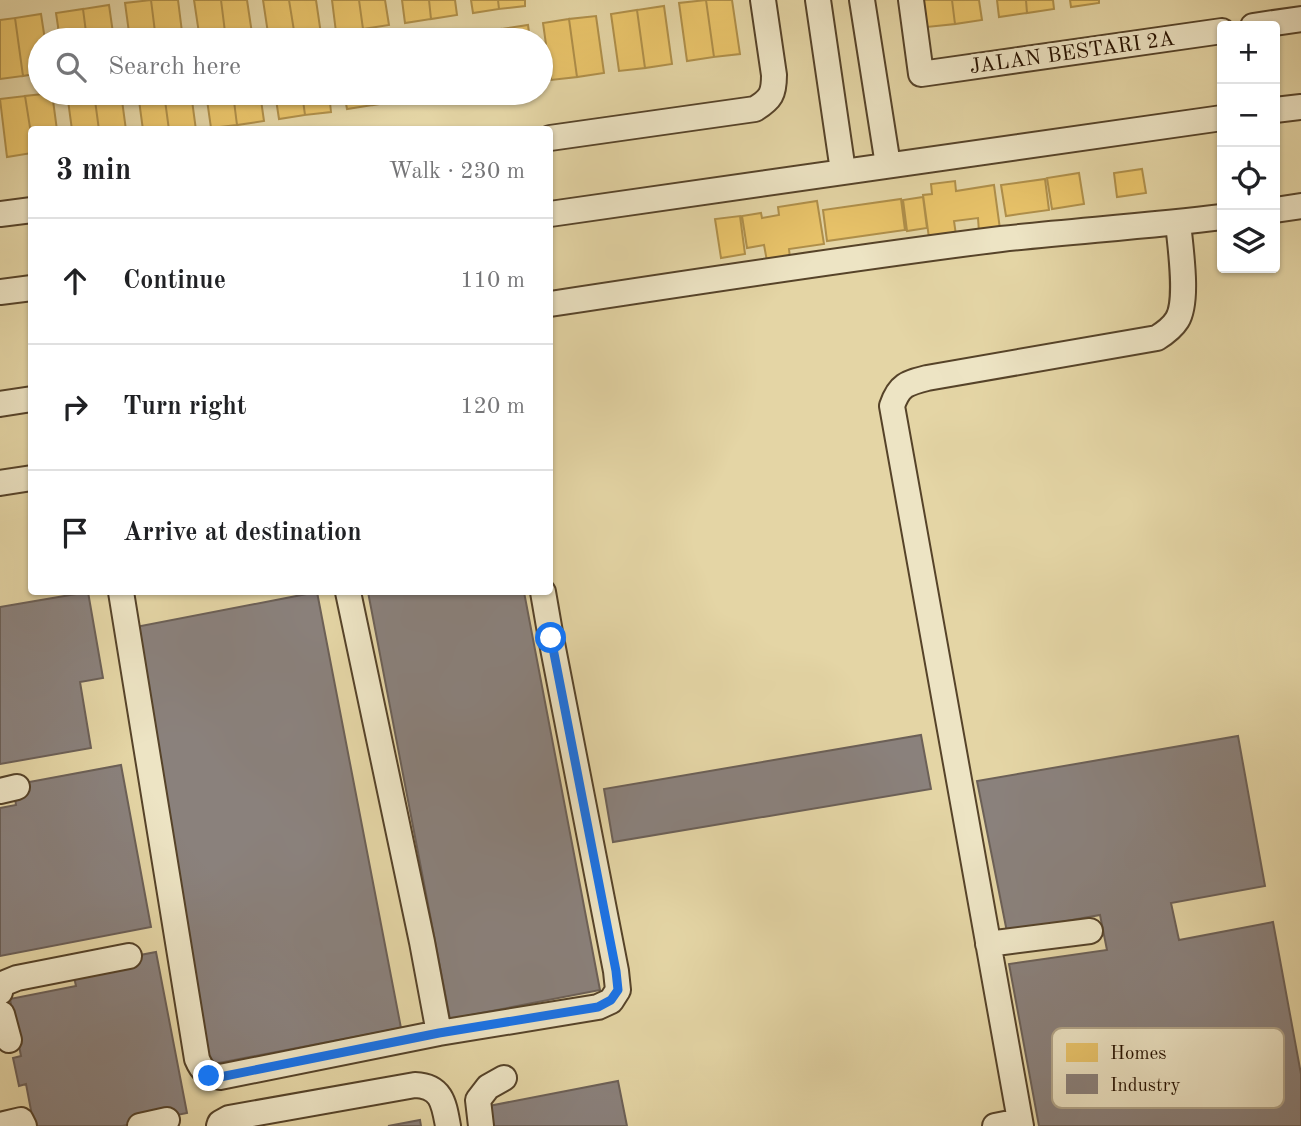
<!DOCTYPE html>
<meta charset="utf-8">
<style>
body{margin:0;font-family:"Old Standard TT",serif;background:#f2f2f2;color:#202124}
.controls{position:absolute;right:21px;top:21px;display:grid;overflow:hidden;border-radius:7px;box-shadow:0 2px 5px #0004}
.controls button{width:63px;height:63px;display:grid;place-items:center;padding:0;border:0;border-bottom:2px solid #e0e0e0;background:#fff;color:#202124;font:35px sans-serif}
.stop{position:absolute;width:21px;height:21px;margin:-16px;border:5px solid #1a73e8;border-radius:50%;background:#fff}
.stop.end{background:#1a73e8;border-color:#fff;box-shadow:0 2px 7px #0008}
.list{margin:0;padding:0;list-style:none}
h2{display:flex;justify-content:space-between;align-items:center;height:91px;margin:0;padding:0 28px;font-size:30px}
h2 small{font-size:23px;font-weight:400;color:#757577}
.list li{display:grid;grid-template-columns:46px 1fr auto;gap:21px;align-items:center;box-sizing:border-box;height:126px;padding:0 28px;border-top:2px solid #e0e0e0}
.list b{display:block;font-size:26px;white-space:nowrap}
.list em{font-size:23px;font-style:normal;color:#757577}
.icon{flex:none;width:38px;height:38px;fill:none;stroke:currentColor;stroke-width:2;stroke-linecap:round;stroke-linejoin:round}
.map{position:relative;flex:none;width:1301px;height:1126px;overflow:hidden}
.search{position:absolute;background:#fff;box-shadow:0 2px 5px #0004;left:28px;top:28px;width:525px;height:77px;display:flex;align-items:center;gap:18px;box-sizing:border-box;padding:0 24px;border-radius:38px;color:#757577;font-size:26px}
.panel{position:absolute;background:#fff;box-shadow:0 2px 5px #0004;left:28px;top:126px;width:525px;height:469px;border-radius:7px}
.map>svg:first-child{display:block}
.homes{fill:#e9c46a;stroke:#af8f4a;stroke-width:2}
.industry{fill:#8a817c;stroke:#6c6057;stroke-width:2}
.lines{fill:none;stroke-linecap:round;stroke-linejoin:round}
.minor-casing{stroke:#564329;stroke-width:28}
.minor{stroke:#ede4c4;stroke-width:24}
.route{stroke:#1a73e8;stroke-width:9}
.labels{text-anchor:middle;stroke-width:7;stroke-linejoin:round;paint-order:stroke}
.street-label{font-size:21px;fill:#271200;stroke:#ede4c4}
.key{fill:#ede4c4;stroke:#b2a589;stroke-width:2}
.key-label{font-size:19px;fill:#271200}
</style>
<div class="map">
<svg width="1301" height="1126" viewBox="0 0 1301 1126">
<rect width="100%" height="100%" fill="#e4d5a5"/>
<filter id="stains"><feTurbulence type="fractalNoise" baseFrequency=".00286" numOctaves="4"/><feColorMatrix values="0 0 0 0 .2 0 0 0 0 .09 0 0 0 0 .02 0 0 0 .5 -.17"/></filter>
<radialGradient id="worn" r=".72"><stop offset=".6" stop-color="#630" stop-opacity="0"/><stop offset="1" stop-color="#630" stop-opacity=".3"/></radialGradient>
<path class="homes" d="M151 0H178L183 40H156Z
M151 0 156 40H130L125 3Z
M194 0H221L226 40H200Z
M221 0H247L253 40H226Z
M263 0H289L295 37 269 40Z
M289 0H316L321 34 295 37Z
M332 0H359L363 29 336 32Z
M359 0H385L389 25 363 29Z
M402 0H429L431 19 405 23Z
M429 0H455L457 15 431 19Z
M471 0H498L499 9 473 13Z
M498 0H525V6L499 9Z
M706 0 714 57 687 61 679 3Z
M706 0H732L740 54 714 57Z
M923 0H952L955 24 927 27Z
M952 0H979L982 20 955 24Z
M997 0H1026L1027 13 999 17Z
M1026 0H1053L1054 9 1027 13Z
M1070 0H1099V3L1071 7Z
M109 5 114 40H87L83 9Z
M664 6 672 64 645 68 637 10Z
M83 9 87 40H60L56 13Z
M637 10 645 68 619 71 611 14Z
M41 14 45 40H40V73L23 76 15 18Z
M596 16 604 73 577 77 569 19Z
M15 18 23 76 0 79V20Z
M569 19 577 77 551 80 543 23Z
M528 25 530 40H503L501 29Z
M501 29 503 40H476L475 33Z
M460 35V40H433V39Z
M52 93 57 130H32V140L25 96Z
M67 93H94L99 130H72Z
M94 93H121L126 130H99Z
M138 93H164L169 130H143Z
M164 93H191L196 130H169Z
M206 93H233L237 125 211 128Z
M233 93H260L264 121 237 125Z
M275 93H302L305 115 279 119Z
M302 93H329L331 112 305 115Z
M344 93H371L373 105 347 109Z
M371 93H398L399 101 373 105Z
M414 93H441V96L415 100Z
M25 96 32 140V153L7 157 0 99Z
M1142 169 1146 193 1117 197 1114 173Z
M1079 173 1084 204 1052 209 1047 178Z
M1045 179 1049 210 1006 216 1001 185Z
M955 181 956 191 994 185 1000 229 979 232 978 218 954 221 956 235 929 238 923 195 932 194 931 184Z
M923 197 927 228 907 231 903 200Z
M901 199 905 230 827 241 823 210Z
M817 201 824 244 789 249 790 258 767 261 764 245 747 248 742 216 761 213 762 218 779 215 778 207Z
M740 216 745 254 721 258 715 219Z"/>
<path class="industry" d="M88 592 103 678 80 682 91 748 0 764V607Z
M317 592 401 1028 198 1067 115 631Z
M368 592H524L600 990 450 1019Z
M921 735 931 789 613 842 604 789Z
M1238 736 1265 886 1171 903 1179 940 1273 922 1301 1074V1126H1039L1009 964 1107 950 1100 915 1007 932 977 781Z
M121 765 151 927 0 956V808L16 805 13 785Z
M156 952 187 1113 122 1126H34L26 1084 19 1086 13 1058 21 1056 10 999 76 986 72 968Z
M618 1081 627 1126H471L468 1110Z
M420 1120 421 1126H388Z"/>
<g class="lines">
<g class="minor-casing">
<path id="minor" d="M818 0 843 171
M862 0 888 165
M911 0 921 74 1222 31
M1253 26 1301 19
M1275 110 1301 107
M550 138 755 109C771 99 774 94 774 75L763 0
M1275 210 1301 206
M0 214 32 210
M550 214 1222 118
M0 292 32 288
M550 304C700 281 850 258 1001 239 1074 231 1149 226 1222 217
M0 404 32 399
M0 483 32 478
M121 592 197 1059C202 1071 207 1075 220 1077L439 1033 598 1007 611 1001 618 990 616 971 551 638 543 592
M348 592 422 942 439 1033
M0 791 17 787
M988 944 1090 931
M0 992 2 984 17 978 129 956
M0 1014H2L9 1040
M0 1125 21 1120 24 1126
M140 1126 167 1120
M219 1126 220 1123 229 1118 415 1085C442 1086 444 1104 448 1126
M481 1126 478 1100 488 1087 504 1078
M995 1126 1020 1121
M1021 1126 892 406C899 385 907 383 927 378L1157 338C1165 333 1172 328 1177 320 1189 301 1180 246 1178 222"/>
</g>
<use href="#minor" class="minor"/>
</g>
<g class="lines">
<path class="route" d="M209 1076 220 1077 439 1033 598 1007 611 1000 618 990 616 971 551 638"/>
</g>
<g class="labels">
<g class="street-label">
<text transform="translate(1072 52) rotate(-8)" y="7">JALAN BESTARI 2A</text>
</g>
</g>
<rect x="1052" y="1028" width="232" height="80" rx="10" class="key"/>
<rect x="1066" y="1043" width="32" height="19" fill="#e9c46a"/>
<rect x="1066" y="1074" width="32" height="20" fill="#8a817c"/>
<g class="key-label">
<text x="1110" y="1059">Homes</text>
<text x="1110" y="1091">Industry</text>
</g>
<rect width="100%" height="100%" filter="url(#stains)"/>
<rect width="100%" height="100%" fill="url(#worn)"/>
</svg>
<div class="controls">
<button>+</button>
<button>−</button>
<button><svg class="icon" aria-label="locate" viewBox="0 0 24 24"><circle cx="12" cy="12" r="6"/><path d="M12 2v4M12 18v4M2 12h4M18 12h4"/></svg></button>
<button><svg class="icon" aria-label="layers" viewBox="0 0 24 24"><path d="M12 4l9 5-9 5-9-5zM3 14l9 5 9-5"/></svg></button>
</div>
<div class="stop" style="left:551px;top:638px"></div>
<div class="stop end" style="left:209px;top:1076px"></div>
<div class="search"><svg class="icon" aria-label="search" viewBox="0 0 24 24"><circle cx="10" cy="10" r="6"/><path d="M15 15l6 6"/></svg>Search here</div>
<section class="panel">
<h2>3 min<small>Walk · 230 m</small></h2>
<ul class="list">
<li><svg class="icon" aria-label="ahead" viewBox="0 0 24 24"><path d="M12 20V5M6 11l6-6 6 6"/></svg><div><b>Continue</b></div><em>110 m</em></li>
<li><svg class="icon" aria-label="right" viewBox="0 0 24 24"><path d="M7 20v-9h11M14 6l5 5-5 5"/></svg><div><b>Turn right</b></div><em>120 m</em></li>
<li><svg class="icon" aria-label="arrive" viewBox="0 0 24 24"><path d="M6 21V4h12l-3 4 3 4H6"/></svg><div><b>Arrive at destination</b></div></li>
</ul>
</section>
</div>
